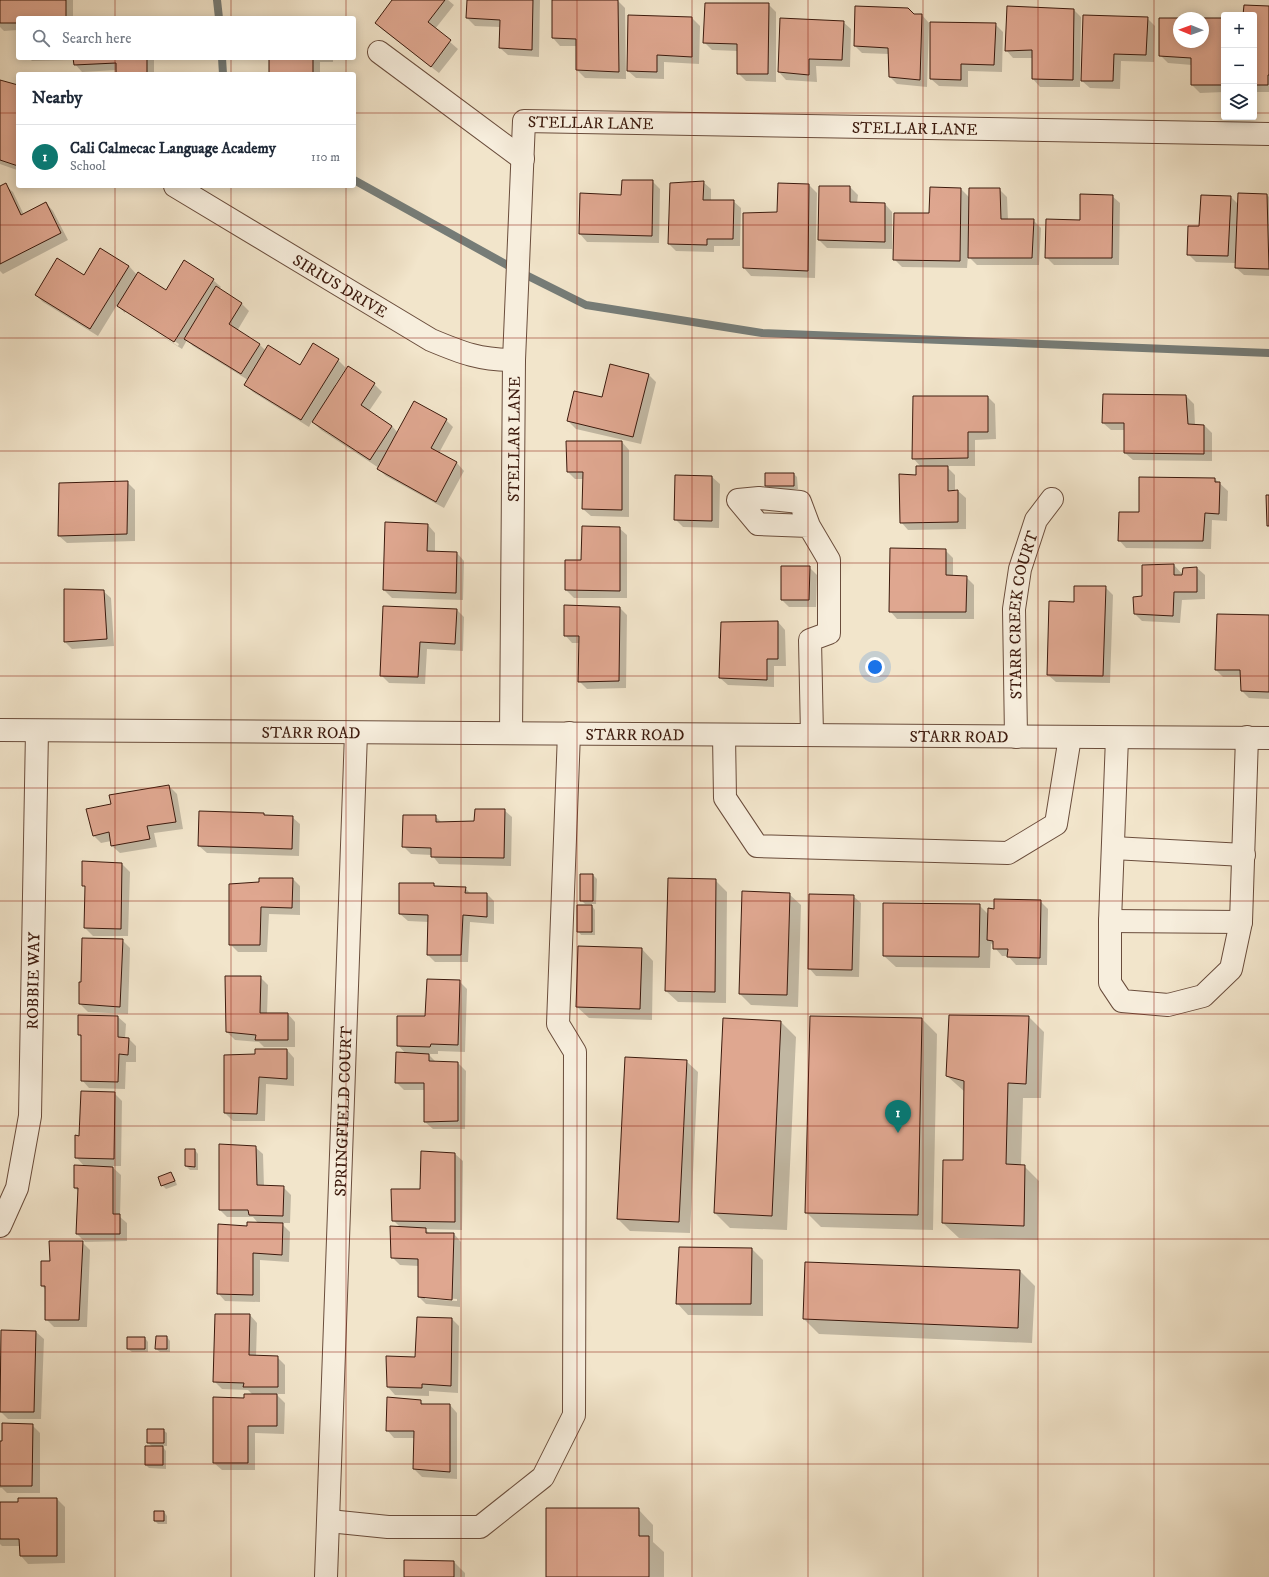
<!DOCTYPE html>
<meta charset="utf-8">
<style>
body{margin:0;font-family:"IM FELL DW Pica",serif;background:#f2f2f3;color:#1f2937}
.controls{position:absolute;right:12px;top:12px;display:grid;overflow:hidden;border-radius:4px;box-shadow:0 2px 10px #0003}
.controls button{width:36px;height:36px;display:grid;place-items:center;padding:0;border:0;border-bottom:1px solid #e0e1e3;background:#fff;color:#1f2937;font:20px sans-serif}
.compass{position:absolute;left:1173px;top:12px;width:36px;height:36px;border-radius:50%;background:#fff;box-shadow:0 2px 10px #0003;rotate:271deg}
.you{position:absolute;left:875px;top:667px;width:14px;height:14px;margin:-10px;border:3px solid #fff;border-radius:50%;background:#1a73e8;box-shadow:0 0 0 6px #1a73e833}
.badge{display:grid;place-items:center;width:26px;height:26px;border-radius:50%;background:#0f766e;color:#fff;font-size:13px;font-weight:700}
.pin{position:absolute;translate:-50% -33px;filter:drop-shadow(0 1px 2px #0008)}
.pin::after{content:'';position:absolute;top:21px;width:14px;height:12px;background:inherit;clip-path:polygon(0 0,100% 0,50% 100%)}
.list{margin:0;padding:0;list-style:none}
h2{display:flex;justify-content:space-between;align-items:center;height:52px;margin:0;padding:0 16px;font-size:17px}
h2 small{font-size:13px;font-weight:400;color:#747a83}
.list li{display:grid;grid-template-columns:26px 1fr auto;gap:12px;align-items:center;box-sizing:border-box;height:64px;padding:0 16px;border-top:1px solid #e0e1e3}
.list b{display:block;font-size:15px;white-space:nowrap}
.list p{margin:0;font-size:13px;white-space:nowrap;color:#747a83}
.list em{font-size:13px;font-style:normal;color:#747a83}
.icon{flex:none;width:22px;height:22px;fill:none;stroke:currentColor;stroke-width:2;stroke-linecap:round;stroke-linejoin:round}
.map{position:relative;flex:none;width:1269px;height:1577px;overflow:hidden}
.search{position:absolute;background:#fff;box-shadow:0 2px 10px #0003;left:16px;top:16px;width:340px;height:44px;display:flex;align-items:center;gap:10px;box-sizing:border-box;padding:0 14px;border-radius:4px;color:#747a83;font-size:15px}
.panel{position:absolute;background:#fff;box-shadow:0 2px 10px #0003;left:16px;top:72px;width:340px;height:116px;border-radius:4px}
.map>svg:first-child{display:block}
.shadow{fill:#0003;fill-rule:evenodd}
.lines{fill:none;stroke-linecap:round;stroke-linejoin:round}
.stream{stroke:#767c77;stroke-width:8}
.building{fill:#dfa790;stroke:#3c1a0d}
.minor-casing{stroke:#6a4d3c;stroke-width:24}
.minor{stroke:#f7eedd;stroke-width:22}
.grid{fill:none;stroke:#8f2418;stroke-width:1;stroke-opacity:0.55}
.labels{text-anchor:middle;stroke-width:3;stroke-linejoin:round;paint-order:stroke}
.street-label{font-size:16px;fill:#3c1a0d;stroke:#f7eedd}
</style>
<div class="map">
<svg width="1269" height="1577" viewBox="0 0 1269 1577">
<rect width="100%" height="100%" fill="#f2e5cb"/>
<filter id="stains"><feTurbulence type="fractalNoise" baseFrequency=".005" numOctaves="4"/><feColorMatrix values="0 0 0 0 .2 0 0 0 0 .09 0 0 0 0 .02 0 0 0 .5 -.17"/></filter>
<radialGradient id="worn" r=".72"><stop offset=".6" stop-color="#630" stop-opacity="0"/><stop offset="1" stop-color="#630" stop-opacity=".3"/></radialGradient>
<path class="shadow" d="M0 0H73V18H18V30L4 31 0 27Z
M394 0H448L454 5 435 29 458 49 439 73 383 30 376 23Z
M468 0H540L539 57 508 55 500 48V27L475 26 467 18Z
M553 0H617L625 8 626 79 585 78 577 70V46H560L553 38Z
M768 4 776 12V82L746 81 738 73V51L712 50 704 42Z
M1269 7V92H1254V15H1244Z
M1074 10 1081 17 1080 87H1040L1033 79V58H1013L1006 50Z
M922 15 929 23 927 87 897 84 890 77 889 54 862 53 855 46Z
M692 18 700 26 699 64 664 62V79L636 78 628 71Z
M1147 18 1155 26 1154 62 1121 61 1120 89 1090 88 1082 81Z
M1179 19V42H1203V19H1224V92L1200 93 1192 85V65L1168 63 1160 55Z
M843 22 851 29 850 67 816 66 817 82 786 80 779 72Z
M995 24 1003 32 1002 72 968 71V87L939 86 931 79Z
M29 58H154V74H117V70L82 72 75 64 74 60 32 61Z
M270 58H333V62H320V74H270Z
M0 81 18 87 17 170 0 164Z
M652 181 660 189 659 243 587 242 580 234 621 196Z
M703 182 711 189V201H733L741 208 740 246H714V252L676 251 669 244Z
M5 185 13 192 24 215 46 203 53 211 68 240 3 274 0 271V187Z
M809 185 817 193 815 278 751 276 744 268 778 213Z
M850 187 858 195 857 203 885 204 892 212V249L827 248 819 240Z
M961 189 970 198 1000 190 1007 197 1008 220H1033L1041 228 1039 265H977L968 256 967 268 902 267 894 259 930 214Z
M1267 195 1269 197V276L1244 275 1236 268V263L1196 262 1188 254 1200 227 1202 196 1231 197 1238 204Z
M1112 196 1120 203 1119 265H1054L1046 257 1081 221Z
M129 266 137 275 166 291 213 280 221 287 219 289 242 304 249 311 237 331 259 344 266 351 300 366 338 360 346 368 335 385 374 384 382 392 369 411 392 426 398 433 446 420 453 427 439 453 457 463 464 471 444 508 386 476 378 469 379 468 321 430 312 421 309 427 253 392 245 385 248 380 193 346 187 340 182 349 125 313 117 305 98 336 43 302 36 295 85 276ZM125 310 179 344 178 346 125 313Z
M649 375 656 382 641 444 576 429 568 421 603 398Z
M1186 396 1194 404 1195 425H1204L1212 433V461L1133 460 1125 453V430H1111L1103 423Z
M988 397 995 404 996 439 975 440V466H946L955 475V491H958L966 498V529L908 530 901 522 917 476 921 467 913 458Z
M622 442 629 450V517L591 516 583 509V479H575L568 472Z
M794 474 797 477 798 489 770 490 766 486Z
M676 476 712 477 720 484 719 528 683 527 675 519Z
M1215 479 1228 491 1227 521 1212 520 1211 549 1126 548 1119 540 1140 513Z
M127 482 135 490V541L67 543 59 536Z
M386 523 428 525 435 533V552L457 553 464 561 463 600 392 598 384 590Z
M619 528 627 535V598H574L566 590 581 561Z
M945 550 953 558V576L966 577 974 585V619H897L890 611Z
M1174 565 1183 575 1197 568 1205 575V599L1182 600 1180 623 1142 621 1135 614Z
M809 567 817 575 816 607H789L782 600Z
M1105 587 1113 595 1110 683 1056 682 1048 675 1075 603Z
M103 591 111 598 114 646 72 649 65 642Z
M620 608 627 615 626 688 587 689 579 681 580 643H572L565 635Z
M457 610 464 617 463 651 427 649 425 684 389 683 381 675Z
M1269 616V699L1249 698 1242 691 1241 677H1223L1216 670Z
M778 622 785 630 786 666H774V687L728 685 720 678Z
M169 786 177 794 183 829 154 833 157 847 120 853 112 846 111 841 101 843 93 835 112 805Z
M504 810 512 817 511 866 439 864 432 855 411 854 403 846 435 816 442 823 475 822Z
M264 814 266 816 292 817 300 824 299 856 207 853 199 846Z
M83 862 122 864 130 872 128 936H93L85 928 86 888 83 885Z
M581 875H593L597 879 596 904H585L581 900Z
M293 879 300 886V915L269 914 267 952H238L230 944 260 883Z
M715 880 727 892 726 1003 678 1002 666 991Z
M433 884 437 888H465L471 894H487L494 901V924L470 922 468 962H435L428 955 429 922 408 921 400 914Z
M789 894 801 905 798 1007 751 1005 740 994Z
M853 896 861 903 859 977 816 976 809 968Z
M1040 901 1048 909 1047 965H1016L1008 956H1002L991 943 990 968 896 967 884 956 979 905 988 914 995 910Z
M592 906 595 910V935H581L578 931Z
M122 940 130 948 128 1014 88 1012 80 1004Z
M642 949 653 961 652 1020 589 1018 577 1007Z
M260 977 268 985 267 1014H288L295 1022V1047H264L259 1042 235 1040 227 1032Z
M459 981 467 989 465 1052 438 1051V1054H428L436 1062 458 1063 466 1071 465 1129H433L425 1122V1090H404L396 1082 406 1054 398 1045Z
M950 1016 1029 1017 1044 1032 1041 1098H1023L1021 1165 1024 1166 1039 1181 1038 1240 959 1238 943 1223 964 1161 965 1092 947 1076Z
M118 1017 126 1024 125 1038 129 1039 136 1046V1062H126L125 1089 89 1088 82 1080V1038L79 1035Z
M811 1017 922 1019 937 1034 933 1230 821 1227 806 1212Z
M781 1022 796 1037 787 1230 730 1228 715 1213Z
M287 1050 294 1058V1086L266 1084 265 1121H233L225 1113 256 1055Z
M626 1058 686 1061 698 1072 690 1233 630 1231 618 1219Z
M114 1093 122 1101 121 1166H111L121 1175 120 1217 127 1223V1241L85 1242 77 1234 79 1192 75 1188 85 1167 76 1157 79 1137Z
M255 1147 263 1154 264 1187H283L291 1195 290 1223H281L290 1232 289 1262 260 1260V1302L225 1301 218 1293 248 1227 258 1223 253 1217H227L220 1210Z
M195 1150 198 1154V1170H190L186 1166Z
M455 1154 463 1161 462 1230 425 1229 430 1234H454L461 1242 460 1307 426 1304 419 1297V1266L400 1265 392 1257 401 1228 393 1220ZM425 1297 457 1299V1301L425 1299Z
M171 1173 174 1177 177 1185 166 1189 162 1185Z
M82 1242 90 1250 87 1327H54L46 1319V1290L42 1286 51 1262Z
M752 1249 763 1260V1316L688 1315 677 1303Z
M1020 1271 1035 1286 1032 1343 819 1334 804 1319Z
M250 1315 257 1323 256 1357H277L285 1365V1394H276L285 1403 284 1434 255 1433V1470H222L214 1463 245 1399 253 1395 248 1390 222 1389 214 1381Z
M452 1319 459 1326 458 1393 429 1391V1396L395 1395 388 1387 387 1357 416 1358Z
M36 1332 44 1339 41 1419H8L0 1411V1356H2Z
M167 1337 170 1341V1352H160L156 1349Z
M145 1338 148 1342V1352H132L128 1349Z
M420 1401 424 1405H450L457 1413V1479L422 1477 414 1469 415 1438H394L387 1430Z
M32 1425 40 1433V1493H7L2 1488H0V1442H3Z
M163 1430 167 1433V1446H162L166 1451V1469L149 1468 146 1465 153 1447 148 1443Z
M19 1499H57L65 1507V1563L28 1564 21 1556 20 1546H2L0 1544V1503H19Z
M638 1509 653 1525V1542L664 1552V1577H547Z
M164 1512 167 1516V1524H158L155 1521Z
M454 1562 465 1573V1577H405Z"/>
<g class="lines">
<path class="stream" d="M217 0 219 18
M222 58 223 74
M354 180 518 271 586 305 762 333 1269 353"/>
</g>
<path class="building" d="M0 0H66V18H18V23H0Z
M392 0H445L428 22 451 40 431 67 375 23Z
M467 0H533L532 50 499 48 500 20 466 18Z
M552 0H618L619 72 576 70V39L552 38Z
M705 3H769L768 74H737V44L703 43Z
M1244 5 1269 6V75H1268V85H1254V15H1243Z
M855 6 908 8 914 14H922L920 80 889 77 888 48 854 46Z
M1007 6 1074 9 1073 80 1032 79V50L1005 51Z
M628 15 692 17V57L657 55V72L627 71Z
M1083 15 1148 17 1146 55 1114 54 1113 81H1081Z
M780 18 844 21 842 60 809 59V75L778 72Z
M1159 18H1179V42H1203V18H1224V85H1191V58L1159 56Z
M930 22 996 23 994 65 961 64V80L930 79Z
M73 58H147V74H116V63L74 65Z
M269 58H313V74H269Z
M0 80 18 85V166L0 160Z
M622 180H653L652 236 579 234 580 193 621 195Z
M704 181 703 200H734L733 239H707V245L668 244 670 183Z
M6 183 21 215 46 202 61 233 0 264V186Z
M778 183 809 184 808 271 743 268V213L777 212Z
M819 186H850V202L885 203V242L818 240Z
M930 187 961 188 960 261 893 260 894 213H929Z
M969 188H1000L1001 219H1034L1032 258H968Z
M1238 193 1267 194 1269 269 1235 268Z
M1080 194 1113 195 1112 258H1045L1046 219 1080 220Z
M1201 195 1231 196 1228 256 1187 255 1188 226H1199Z
M100 248 129 266 90 329 35 295 57 258 84 275Z
M184 260 214 279 174 342 117 306 138 272 166 290Z
M216 286 242 303 229 324 260 344 241 374 184 339Z
M313 343 339 359 301 420 244 385 268 345 300 365Z
M610 364 649 374 633 437 567 421 574 391 602 397Z
M348 366 375 383 361 405 392 426 370 460 312 422Z
M1103 394 1186 395 1188 424 1204 425V454L1124 453V423H1102Z
M913 396H988V432H968V458L912 459Z
M414 401 447 419 431 448 457 462 436 502 377 469Z
M566 441H622V510L582 509 583 472H567Z
M916 466H948V491L958 490V522L900 523 899 474 916 475Z
M765 473H794V486H765Z
M675 475 712 476V521L674 520Z
M1139 477 1215 478V482H1220L1219 514 1205 513 1203 541H1118L1119 512H1139Z
M128 481 127 534 58 536 59 483Z
M1266 495H1269V526H1267Z
M385 522 428 524 427 551 457 552 456 593 383 590Z
M582 526 620 527V591L565 590V560H581Z
M890 548 946 549V575L967 576 966 612H889Z
M1174 564V575H1182L1183 568 1197 567V592H1174L1173 616 1134 614 1133 597 1142 596V565Z
M781 566H810L809 600H781Z
M1074 586H1106L1103 676 1047 675 1049 601 1074 602Z
M64 589 104 590 107 639 64 642Z
M564 605 620 607 619 681 578 682 579 636H564Z
M383 606 457 609 455 644 420 642 418 677 380 676Z
M1217 614 1269 615V692L1241 691 1240 670H1215Z
M778 621V659H767V680L719 678 721 622Z
M169 785 176 822 147 826 150 839 111 846 109 832 93 836 86 809 111 804 109 795Z
M475 809H505L504 858 431 857V848L402 847 403 815H436V822L474 821Z
M199 811 264 813V815L293 816 292 849 198 846Z
M82 861 122 863 121 929 84 928 85 886H82Z
M580 874H593V901H580Z
M259 878H293L292 908 261 907 260 945H229V884L259 882Z
M668 878 716 879 715 992 665 991Z
M399 883H434V886L466 887 465 893H487V917L463 915 461 955H427L428 915 399 914Z
M742 891 790 893 787 995 739 994Z
M809 894 854 895 852 970 808 969Z
M994 899 1041 900 1040 958 1007 957 1008 949H993V941L987 940 988 908 994 909Z
M883 903 980 904 979 957 883 956Z
M577 905H592V932H577Z
M82 938 123 939 120 1007 79 1004V982H81Z
M578 946 642 948 640 1009 576 1007Z
M225 976H261L260 1013H288V1040H255L256 1035 226 1032Z
M427 979 460 980 458 1045 431 1044 430 1047 397 1046V1016H425Z
M78 1015 118 1016V1037L129 1038 128 1055 119 1054 118 1082 81 1081V1035H78Z
M949 1015 1029 1016 1026 1084 1008 1083 1006 1164 1025 1165 1024 1226 942 1223 943 1160H963L964 1081 946 1076Z
M810 1016 922 1018 918 1215 805 1213Z
M723 1018 781 1021 772 1216 714 1213Z
M255 1049H287V1079L259 1077 257 1114 224 1113V1055L255 1054Z
M396 1052 429 1054V1061L458 1062V1121L424 1122V1083H395Z
M625 1057 687 1060 679 1222 617 1219Z
M81 1091 115 1092 114 1159 75 1158V1135L79 1136Z
M219 1144 256 1146 257 1185 284 1186 283 1216 249 1215 248 1210H219Z
M185 1149H195V1167L185 1166Z
M421 1151 455 1153V1222L392 1221 391 1189H420Z
M74 1165 113 1167V1214H120V1234H76L78 1188H74Z
M171 1172 175 1181 161 1186 158 1177Z
M247 1222 283 1223 282 1255 253 1253V1295L217 1294 218 1224 247 1226Z
M390 1226 426 1228V1233H454L452 1300 418 1297V1259L391 1258Z
M49 1241H83L79 1320H45V1286H41V1261H50Z
M679 1247 752 1248 751 1304H676Z
M805 1262 1020 1270 1018 1328 803 1319Z
M215 1314H250L249 1355 278 1356V1387H243L244 1383 213 1382Z
M417 1317 452 1318 451 1386 422 1384V1388L387 1387 386 1356 415 1357Z
M1 1330 36 1331 34 1412H0Z
M156 1336H167V1349H155Z
M127 1337H145V1349H127Z
M244 1394H277V1426H248V1463H213V1397L244 1398Z
M387 1397 421 1400V1404H450V1472L413 1469 414 1431H386Z
M2 1423 33 1424 32 1486H0V1441H2Z
M147 1429H164V1443H147Z
M145 1446H163V1465H145Z
M18 1498H57V1556H20L19 1539H0V1502H18Z
M546 1508H639V1536H649V1577H546Z
M154 1511H164V1521H154Z
M404 1560 454 1561V1577H404Z"/>
<g class="lines">
<g class="minor-casing">
<g id="minor">
<path d="M379 52 523 159"/>
<path id="s1" d="M175 186 431 340C462 353 480 360 514 360"/>
<path d="M809 526 800 502 759 498 738 500 758 524 809 526 829 560V633L810 640 812 735"/>
<path id="s2" d="M0 730 1269 738"/>
<path id="s3" d="M511 733 514 360 524 121 1269 134"/>
<path d="M724 735 725 798 757 846 1008 853 1056 824 1070 737"/>
<path id="s4" d="M1016 737 1014 609 1020 569 1036 520 1052 499"/>
<path d="M1117 738 1110 921V983L1122 1001 1168 1005 1203 996 1231 969 1241 922 1247 737"/>
<path d="M1113 848 1244 855"/>
<path d="M1110 921 1241 922"/>
<path id="s5" d="M0 1226 17 1188 30 1116 37 731"/>
<path d="M329 1521 388 1527H480L543 1477 574 1415 575 1052 558 1024 569 733"/>
<path id="s6" d="M326 1577 356 733"/>
</g>
</g>
<use href="#minor" class="minor"/>
</g>
<path class="grid" d="M115 0V18M231 0V18M346 0V18M461 0V1577M577 0V1577M692 0V1577M808 0V1577M923 0V1577M1038 0V1577M1154 0V1577M115 58V74M231 58V74M346 58V74M0 113H18M354 113H1224M1254 113H1269M115 186V1577M231 186V1577M346 186V1577M0 225H1269M0 338H1269M0 451H1269M0 563H1269M0 676H1269M0 788H1269M0 901H1269M0 1014H1269M0 1126H1269M0 1239H1269M0 1352H1269M0 1464H1269"/>
<g class="labels">
<g class="street-label">
<text dy="6" stroke="none"><textPath href="#s3" startOffset="679">STELLAR LANE</textPath></text>
<text dy="6" stroke="none"><textPath href="#s3" startOffset="1003">STELLAR LANE</textPath></text>
<text dy="6" stroke="none"><textPath href="#s1" startOffset="193">SIRIUS DRIVE</textPath></text>
<text dy="6" stroke="none"><textPath href="#s3" startOffset="294">STELLAR LANE</textPath></text>
<text dy="6" stroke="none"><textPath href="#s4" startOffset="123">STARR CREEK COURT</textPath></text>
<text dy="6" stroke="none"><textPath href="#s2" startOffset="311">STARR ROAD</textPath></text>
<text dy="6" stroke="none"><textPath href="#s2" startOffset="635">STARR ROAD</textPath></text>
<text dy="6" stroke="none"><textPath href="#s2" startOffset="959">STARR ROAD</textPath></text>
<text dy="6" stroke="none"><textPath href="#s5" startOffset="250">ROBBIE WAY</textPath></text>
<text dy="6" stroke="none"><textPath href="#s6" startOffset="466">SPRINGFIELD COURT</textPath></text>
</g>
</g>
<rect width="100%" height="100%" filter="url(#stains)"/>
<rect width="100%" height="100%" fill="url(#worn)"/>
</svg>
<div class="controls">
<button>+</button>
<button>−</button>
<button><svg class="icon" aria-label="layers" viewBox="0 0 24 24"><path d="M12 4l9 5-9 5-9-5zM3 14l9 5 9-5"/></svg></button>
</div>
<svg class="compass" viewBox="-18 -18 36 36"><path d="M0-13l5 13h-10z" fill="#e53935"/><path d="M0 13l5-13h-10z" fill="#747a83"/></svg>
<div class="you"></div>
<div class="pin badge" style="left:898px;top:1133px">1</div>
<div class="search"><svg class="icon" aria-label="search" viewBox="0 0 24 24"><circle cx="10" cy="10" r="6"/><path d="M15 15l6 6"/></svg>Search here</div>
<section class="panel">
<h2>Nearby<small></small></h2>
<ul class="list">
<li><span class="badge">1</span><div><b>Cali Calmecac Language Academy</b><p>School</p></div><em>110 m</em></li>
</ul>
</section>
</div>
